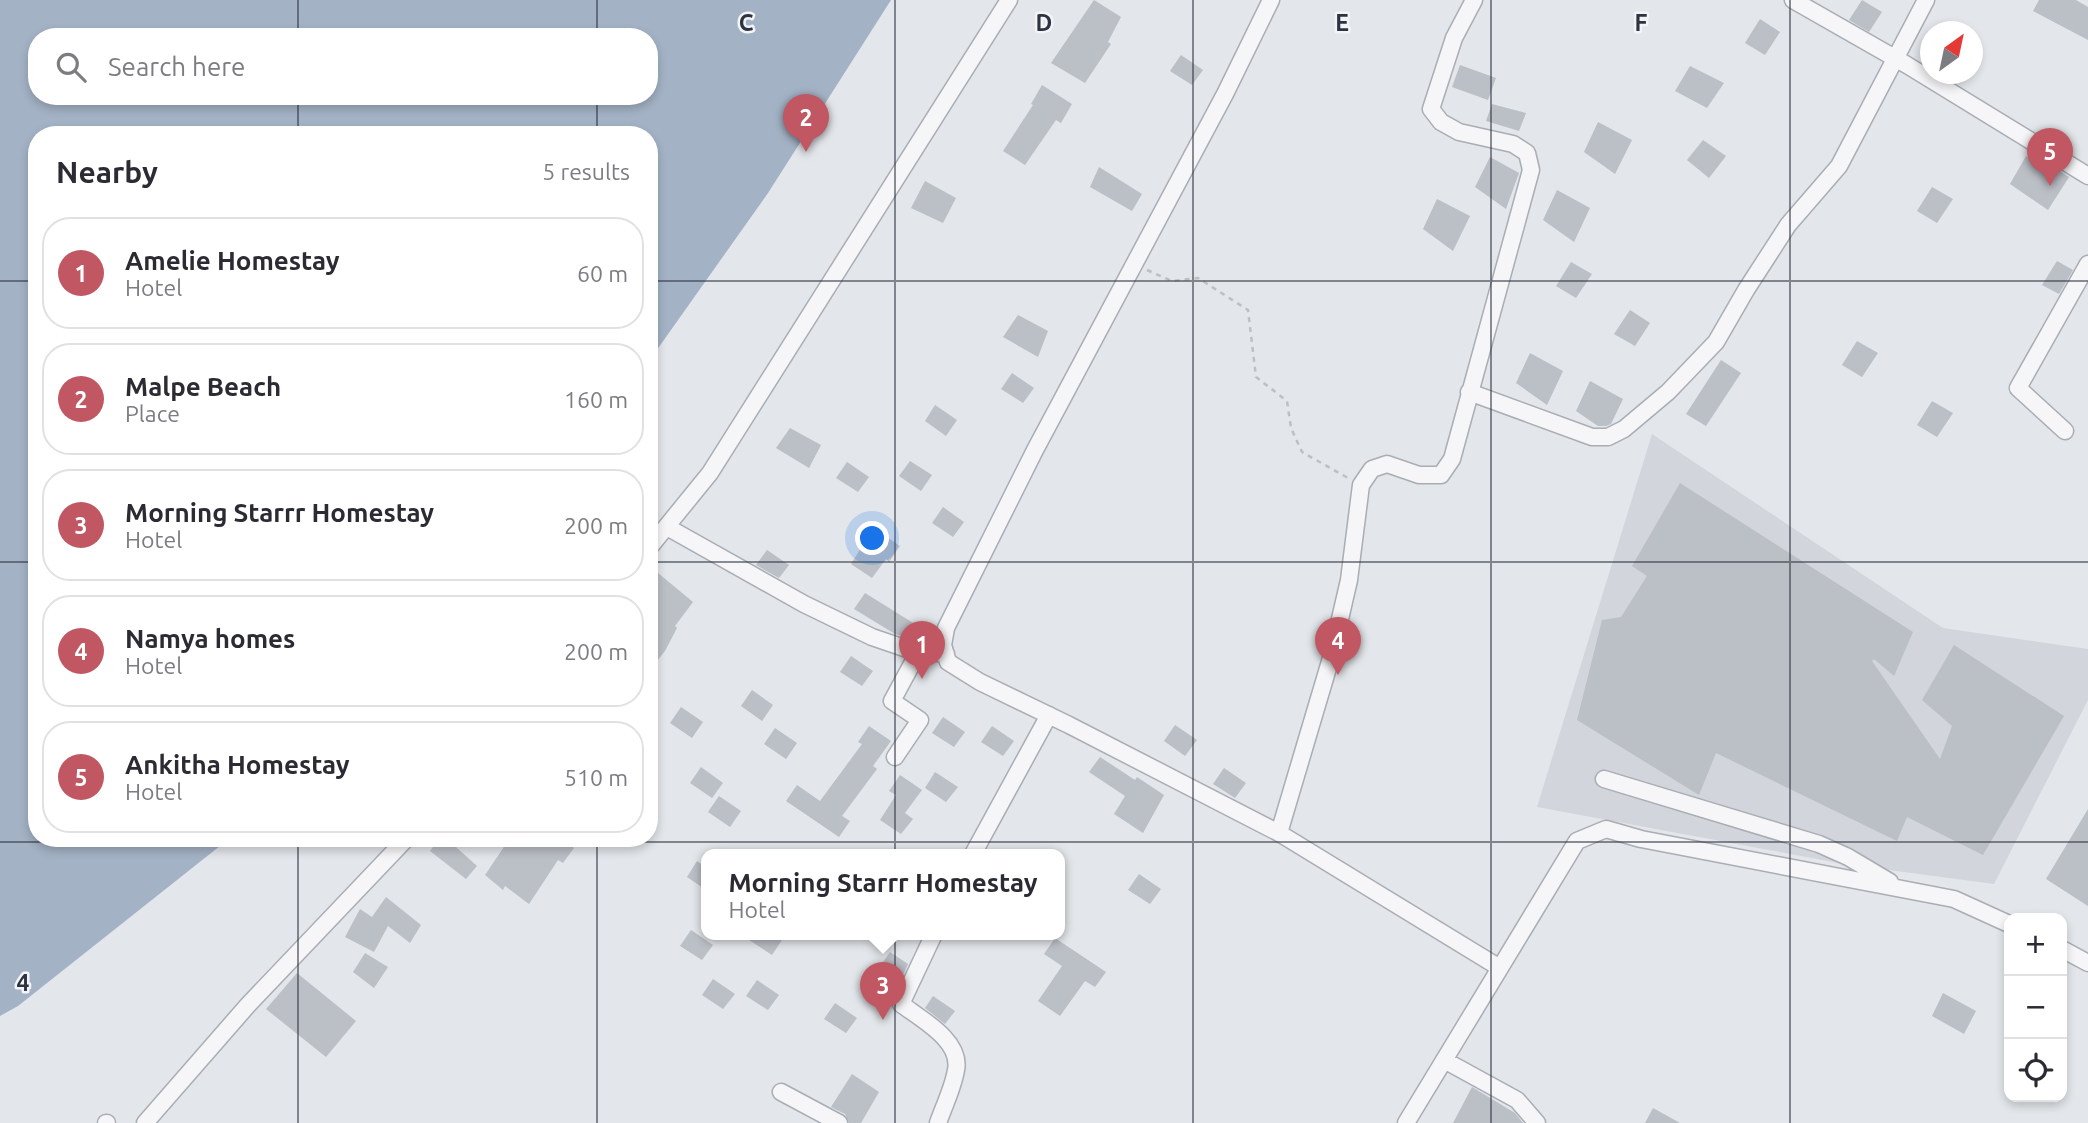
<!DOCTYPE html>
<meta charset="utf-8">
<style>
body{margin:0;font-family:Ubuntu,sans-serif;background:#f2f2f3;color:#2b2b33}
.controls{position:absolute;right:21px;bottom:21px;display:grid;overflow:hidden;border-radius:14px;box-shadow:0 4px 10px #0003}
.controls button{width:63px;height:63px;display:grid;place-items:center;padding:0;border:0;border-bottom:2px solid #e1e1e2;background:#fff;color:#2b2b33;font:35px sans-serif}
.compass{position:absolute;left:1920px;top:21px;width:63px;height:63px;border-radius:50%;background:#fff;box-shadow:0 4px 10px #0003;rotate:33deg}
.you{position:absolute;left:873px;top:539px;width:24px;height:24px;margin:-18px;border:5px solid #fff;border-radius:50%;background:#1a73e8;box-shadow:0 0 0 10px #1a73e833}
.badge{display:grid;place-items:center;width:46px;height:46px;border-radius:50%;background:#c05762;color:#fff;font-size:23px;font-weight:700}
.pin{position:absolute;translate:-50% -58px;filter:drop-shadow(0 2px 4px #0008)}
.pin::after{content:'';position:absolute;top:37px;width:24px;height:21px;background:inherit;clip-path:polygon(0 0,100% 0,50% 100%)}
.popup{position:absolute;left:701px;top:849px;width:364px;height:91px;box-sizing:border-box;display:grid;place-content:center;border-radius:14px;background:#fff;filter:drop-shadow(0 2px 5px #0005);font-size:23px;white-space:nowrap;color:#7c7c81}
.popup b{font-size:26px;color:#2b2b33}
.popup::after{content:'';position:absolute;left:50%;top:100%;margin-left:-14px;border:14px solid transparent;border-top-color:#fff}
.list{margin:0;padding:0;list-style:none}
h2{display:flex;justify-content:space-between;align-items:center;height:91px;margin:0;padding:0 28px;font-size:30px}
h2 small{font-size:23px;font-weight:400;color:#7c7c81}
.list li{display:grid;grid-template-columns:46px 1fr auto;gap:21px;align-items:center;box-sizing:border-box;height:112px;margin:0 14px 14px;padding:0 14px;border:2px solid #e1e1e2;border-radius:28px}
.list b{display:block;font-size:26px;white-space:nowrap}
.list p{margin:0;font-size:23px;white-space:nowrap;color:#7c7c81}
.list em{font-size:23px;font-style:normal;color:#7c7c81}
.icon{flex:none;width:38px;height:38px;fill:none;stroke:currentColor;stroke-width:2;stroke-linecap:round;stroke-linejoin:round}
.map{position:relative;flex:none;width:2088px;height:1123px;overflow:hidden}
.search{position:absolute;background:#fff;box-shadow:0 4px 10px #0003;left:28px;top:28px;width:630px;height:77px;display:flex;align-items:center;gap:18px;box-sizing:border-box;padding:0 24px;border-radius:28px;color:#7c7c81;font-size:26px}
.panel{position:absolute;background:#fff;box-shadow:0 4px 10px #0003;left:28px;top:126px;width:630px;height:721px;border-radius:28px}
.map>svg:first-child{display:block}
.built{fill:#d2d5db}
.water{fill:#a3b2c5;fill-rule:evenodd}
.building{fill:#bbbfc6}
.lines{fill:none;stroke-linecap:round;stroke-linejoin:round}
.minor-casing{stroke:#a9adb4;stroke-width:19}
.path{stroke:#bebfc4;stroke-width:2.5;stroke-dasharray:5 5;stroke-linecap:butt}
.minor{stroke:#f6f6f8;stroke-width:16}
.grid{fill:none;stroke:#2d3340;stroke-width:2;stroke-opacity:0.55}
.grid-label{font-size:23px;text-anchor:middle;font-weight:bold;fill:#2d3340;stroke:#f3f4f7;stroke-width:5;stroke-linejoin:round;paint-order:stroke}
</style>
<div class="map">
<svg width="2088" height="1123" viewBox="0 0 2088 1123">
<rect width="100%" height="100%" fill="#e3e6ea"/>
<path class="built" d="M1652 434 1943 628 2088 649V700L1994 884 1844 864 1537 807Z"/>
<path class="water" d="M0 0H891L768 193 649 361V135H37V838H230L18 1006 0 1016ZM37 37H649V96H37Z"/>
<path class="building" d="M1094 0 1121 17 1108 42 1111 44 1085 83 1051 63Z
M1862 0 1882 12 1869 32 1849 20Z
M2039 0H2076L2088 7V40L2033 11Z
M1760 19 1780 32 1765 55 1745 43Z
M1181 55 1203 70 1192 85 1170 71Z
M1460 65 1496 78 1488 100 1452 87Z
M1690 66 1724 83 1707 108 1675 91Z
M1042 85 1072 104 1061 123 1056 120 1025 165 1003 151 1033 105 1031 104Z
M1492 104 1526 113 1519 131 1486 121Z
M1598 122 1632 140 1615 174 1584 152Z
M1703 140 1726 156 1709 178 1687 160Z
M2026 156 2048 170 2050 165 2069 177 2048 210 2010 184Z
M1490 157 1519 173 1506 209 1475 187Z
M1099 167 1142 194 1132 211 1090 187Z
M925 181 956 198 943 223 911 208Z
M1932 187 1953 199 1937 223 1917 211Z
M1557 190 1590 208 1574 242 1543 220Z
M1437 199 1470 216 1453 251 1423 229Z
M2057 261 2073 270 2059 294 2042 285Z
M1571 262 1592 274 1576 298 1556 286Z
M1630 310 1650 323 1635 346 1614 334Z
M1018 315 1048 331 1038 357 1003 337Z
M1857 341 1878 353 1862 377 1842 365Z
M1530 353 1563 371 1547 405 1516 383Z
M1721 360 1741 373 1706 426 1686 414Z
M1012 373 1034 388 1023 403 1001 389Z
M1590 381 1623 399 1611 424 1606 426H1598L1576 411Z
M1932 401 1953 413 1937 437 1917 425Z
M935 405 957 420 946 436 925 421Z
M790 428 821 445 809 468 776 448Z
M910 461 932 475 921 491 899 476Z
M847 462 869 477 858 492 836 478Z
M1680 483 1913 632 1894 676 1874 659 1872 661 1940 759 1952 726 1922 700 1954 645 2064 716 1983 855 1907 817 1897 841 1716 753 1699 795 1577 720 1602 620 1621 617 1647 576 1632 566Z
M943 507 964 522 953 537 932 523Z
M878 531 900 546 889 562 886 559 872 578 851 564 861 548 865 551Z
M767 550 789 565 779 578 756 565Z
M658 573 693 602 675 626 677 628 665 651 649 671V582Z
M865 593 926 631 919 640 895 634 854 609Z
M851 656 873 671 862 686 840 672Z
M752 690 773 705 762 721 741 706Z
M681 707 703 722 692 738 670 723Z
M943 717 965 732 954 747 932 733Z
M1175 725 1197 740 1185 756 1164 741Z
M869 726 891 741 873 766 877 769 842 816 850 821 839 837 786 801 797 785 820 801 862 744 858 742Z
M992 726 1014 741 1003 756 981 742Z
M775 728 797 743 786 759 764 744Z
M1100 757 1135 780 1137 777 1164 795 1143 833 1114 814 1125 796 1089 772Z
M701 767 723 783 712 798 690 783Z
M1224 768 1246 783 1235 798 1213 784Z
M935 772 958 787 946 802 925 788Z
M900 775 922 790 905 813 913 819 901 834 880 820 896 795 889 791Z
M719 796 741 811 730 827 708 812Z
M2088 809V906L2046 879Z
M440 838H446L477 866 466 879 430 851Z
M510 838H560L574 848 563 863 558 860 529 904 505 886 503 890 485 875Z
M697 861 706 867V890L687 877Z
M1139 874 1161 889 1150 904 1128 890Z
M386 897 421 925 410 943 388 926 374 952 345 937 360 909 372 917Z
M691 930 713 945 702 960 680 946Z
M740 934H774L782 940 772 955Z
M1055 938 1106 972 1095 987 1085 981 1060 1016 1038 1001 1062 966 1044 954Z
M890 952 908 964 900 982 879 968Z
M365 953 388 967 374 988 353 972Z
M297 973 356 1021 326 1057 266 1009Z
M713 979 735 994 723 1009 702 995Z
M757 980 779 995 768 1010 746 996Z
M1943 993 1976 1011 1964 1034 1932 1016Z
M933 996 955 1011 945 1024 925 1008Z
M835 1003 857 1018 846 1033 824 1019Z
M852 1074 879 1092 861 1123H849L845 1114 831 1107Z
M1472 1087 1515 1113 1523 1123H1453Z
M1653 1108 1680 1123H1645Z"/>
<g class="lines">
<g class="minor-casing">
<path id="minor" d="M1271 0 1225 94 1035 450 946 628 943 645 948 662 980 682 1069 725 1279 833 1500 968
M1793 0 1907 65 2088 176
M1469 392 1592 437H1608L1624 429 1668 392 1716 342 1746 290 1788 225 1839 166 1926 0
M2065 431 2018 388 2088 264
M667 527 804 604 872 637 910 650 946 654
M649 548 710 473 1009 0
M895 757 920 720 892 701 919 651
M1604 779 1819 844 1848 857 1890 882
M1279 833 1331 658 1349 580 1361 485 1372 469 1387 464 1419 475H1441L1452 459 1531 170 1527 153 1513 144 1459 132 1441 122 1431 109 1454 38 1474 0
M973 854 1049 715
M934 934 901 1004C921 1019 962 1041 956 1070 953 1088 944 1106 938 1123
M2062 949 2088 963
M1444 1060 1517 1100 1537 1123
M781 1092 839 1123
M106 1123H107
M145 1123 248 1005 407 838
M1406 1123 1577 841 1606 829 1641 839 1954 899 2009 924"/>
</g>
<path class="path" d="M1147 270 1172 281 1198 278 1248 310 1256 377 1287 401 1291 428 1302 452 1348 478"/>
<use href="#minor" class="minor"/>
</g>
<path class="grid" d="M298 0V37M597 0V37M895 0V1123M1193 0V1123M1491 0V1123M1790 0V1123M298 96V135M597 96V135M0 281H37M649 281H2088M0 562H37M649 562H2088M298 838V1123M597 838V1123M0 842H2088"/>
<g class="grid-label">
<text x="746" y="31">C</text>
<text x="1044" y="31">D</text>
<text x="1342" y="31">E</text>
<text x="1641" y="31">F</text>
<text x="23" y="991">4</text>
</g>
</svg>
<div class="controls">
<button>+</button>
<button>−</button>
<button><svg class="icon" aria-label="locate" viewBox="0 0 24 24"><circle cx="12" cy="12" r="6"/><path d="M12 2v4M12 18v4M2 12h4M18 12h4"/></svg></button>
</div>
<svg class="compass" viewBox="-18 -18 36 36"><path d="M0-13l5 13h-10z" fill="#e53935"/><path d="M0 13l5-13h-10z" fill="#7c7c81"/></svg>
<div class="you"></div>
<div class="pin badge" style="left:922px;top:679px">1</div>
<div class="pin badge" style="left:806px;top:152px">2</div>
<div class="pin badge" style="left:883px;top:1020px">3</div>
<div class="popup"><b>Morning Starrr Homestay</b>Hotel</div>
<div class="pin badge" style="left:1338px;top:675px">4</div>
<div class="pin badge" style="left:2050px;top:186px">5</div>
<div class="search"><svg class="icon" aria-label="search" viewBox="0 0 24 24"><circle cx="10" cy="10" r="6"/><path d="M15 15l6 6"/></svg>Search here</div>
<section class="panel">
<h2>Nearby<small>5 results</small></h2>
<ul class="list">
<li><span class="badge">1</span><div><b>Amelie Homestay</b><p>Hotel</p></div><em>60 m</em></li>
<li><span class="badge">2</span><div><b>Malpe Beach</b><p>Place</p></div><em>160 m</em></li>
<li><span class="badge">3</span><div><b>Morning Starrr Homestay</b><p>Hotel</p></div><em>200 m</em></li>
<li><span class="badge">4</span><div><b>Namya homes</b><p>Hotel</p></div><em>200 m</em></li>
<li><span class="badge">5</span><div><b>Ankitha Homestay</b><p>Hotel</p></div><em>510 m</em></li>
</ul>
</section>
</div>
